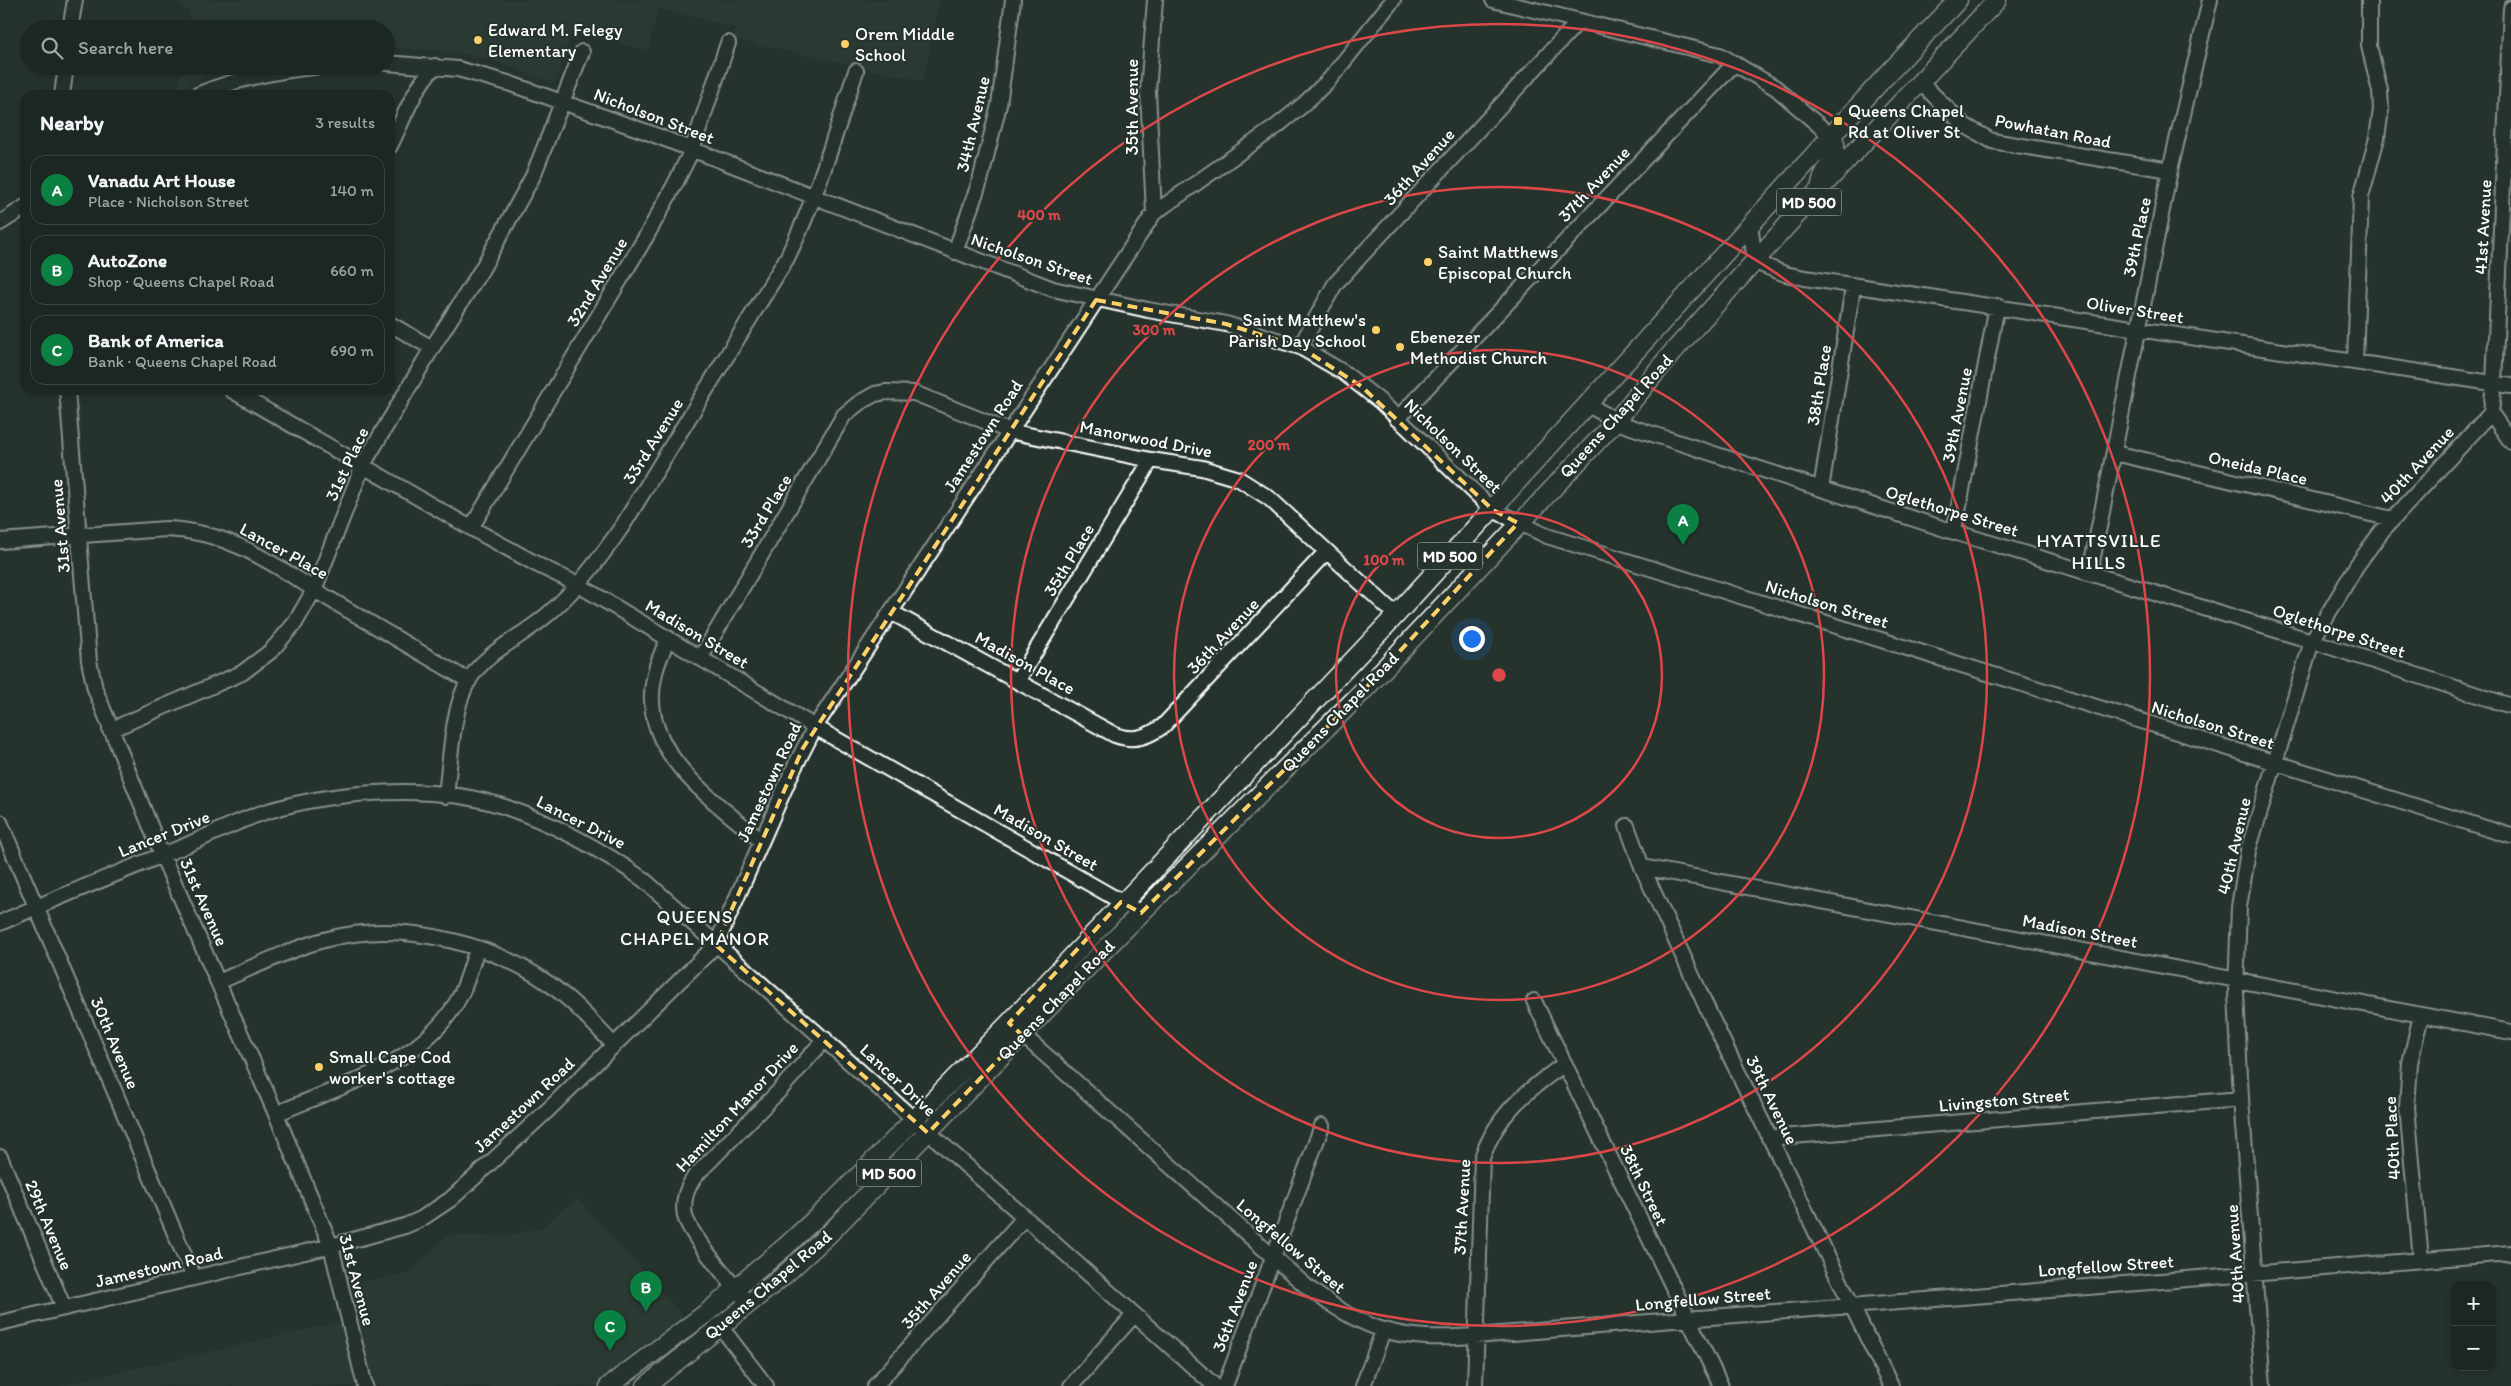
<!DOCTYPE html>
<meta charset="utf-8">
<style>
body{margin:0;font-family:Itim,sans-serif;background:#29322f;color:#f1f3f6}
.controls{position:absolute;right:15px;bottom:15px;display:grid;overflow:hidden;border-radius:10px;box-shadow:0 2px 8px #0003}
.controls button{width:45px;height:45px;display:grid;place-items:center;padding:0;border:0;border-bottom:1px solid #3a4340;background:#1c2622;color:#f1f3f6;font:25px sans-serif}
.you{position:absolute;left:1471px;top:638px;width:18px;height:18px;margin:-12px;border:4px solid #fff;border-radius:50%;background:#1a73e8;box-shadow:0 0 0 8px #1a73e833}
.badge{display:grid;place-items:center;width:32px;height:32px;border-radius:50%;background:#0b8043;color:#fff;font-size:16px;font-weight:700}
.pin{position:absolute;translate:-50% -41px;filter:drop-shadow(0 1px 2px #0008)}
.pin::after{content:'';position:absolute;top:26px;width:18px;height:15px;background:inherit;clip-path:polygon(0 0,100% 0,50% 100%)}
.list{margin:0;padding:0;list-style:none}
h2{display:flex;justify-content:space-between;align-items:center;height:65px;margin:0;padding:0 20px;font-size:21px}
h2 small{font-size:16px;font-weight:400;color:#a0a5a5}
.list li{display:grid;grid-template-columns:32px 1fr auto;gap:15px;align-items:center;box-sizing:border-box;height:70px;margin:0 10px 10px;padding:0 10px;border:1px solid #3a4340;border-radius:15px}
.list b{display:block;font-size:19px;white-space:nowrap}
.list p{margin:0;font-size:16px;white-space:nowrap;color:#a0a5a5}
.list em{font-size:16px;font-style:normal;color:#a0a5a5}
.icon{flex:none;width:28px;height:28px;fill:none;stroke:currentColor;stroke-width:2;stroke-linecap:round;stroke-linejoin:round}
.map{position:relative;flex:none;width:2511px;height:1386px;overflow:hidden}
.search{position:absolute;background:#1c2622;box-shadow:0 2px 8px #0003;left:20px;top:20px;width:375px;height:55px;display:flex;align-items:center;gap:12px;box-sizing:border-box;padding:0 18px;border-radius:28px;color:#a0a5a5;font-size:19px}
.panel{position:absolute;background:#1c2622;box-shadow:0 2px 8px #0003;left:20px;top:90px;width:375px;height:305px;border-radius:15px}
.map>svg:first-child{display:block}
.built{fill:#333f3a}
.lines{fill:none;stroke-linecap:round;stroke-linejoin:round}
.minor-casing{stroke:#fff;stroke-width:18}
.major-casing{stroke:#fff;stroke-width:21}
.minor{stroke:#26332d;stroke-width:14}
.major{stroke:#26332d;stroke-width:18}
.marked{fill:none;stroke:#ffd166;stroke-width:4;stroke-dasharray:10 6;stroke-linejoin:round}
.ring{fill:none;stroke:#dc4848;stroke-width:2.5}
.poi-dot{fill:#ffd166;stroke:#26332d;stroke-width:2}
.labels{text-anchor:middle;stroke-width:4;stroke-linejoin:round;paint-order:stroke}
.shield{fill:#26332d;stroke:#bec2c0;stroke-width:1}
.shield-label{font-size:16px;font-weight:bold;fill:#fff}
.poi-label{font-size:18px;fill:#fff;stroke:#26332d;text-anchor:start}
.street-label{font-size:18px;fill:#fff;stroke:#26332d}
.neighbourhood-label{font-size:19px;letter-spacing:1px;fill:#fff;stroke:#26332d}
.centre{fill:#dc4848;stroke:#26332d;stroke-width:2.5}
.ring-label{font-size:15px;text-anchor:middle;font-weight:bold;fill:#dc4848;stroke:#26332d;stroke-width:4;stroke-linejoin:round;paint-order:stroke}
</style>
<div class="map">
<svg width="2511" height="1386" viewBox="0 0 2511 1386">
<rect width="100%" height="100%" fill="#26332d"/>
<filter id="ink" filterUnits="userSpaceOnUse"><feTurbulence type="fractalNoise" baseFrequency=".02" numOctaves="2"/><feDisplacementMap in="SourceGraphic" scale="10" xChannelSelector="R" yChannelSelector="G"/><feConvolveMatrix kernelMatrix="1 2 1 2 8 2 1 2 1" color-interpolation-filters="sRGB"/></filter>
<g filter="url(#ink)">
<path class="built" d="M174 0H940L923 81 734 39 735 27 658 9 648 50 571 33 555 84 488 59 453 52 386 47V29H187L190 12Z
M182 66H238L207 75 178 90Z
M577 1198 687 1320 653 1347 598 1386H377L372 1379 351 1285 411 1272 447 1235 504 1236 540 1228Z
M340 1322 355 1379 354 1386H58Z"/>
<g class="lines">
<g class="minor-casing">
<path id="minor" d="M1493 0 1720 55 1776 88 1831 136
M2511 8 2494 383 2491 413 2511 442
M70 29 75 0
M386 63 458 69 508 83 647 132 1053 289 1148 310 1226 324 1300 347 1343 372 1381 402 1493 510 1547 536 2511 836
M1920 82 1964 125 1992 141 2170 170
M62 95 66 66
M197 95C237 78 280 70 322 66
M390 146C404 118 413 89 435 66
M1154 213 1148 92 1155 0
M0 223 25 207
M1750 224 1755 262 1785 274 1805 278 2511 386
M955 252 980 181 999 105 1013 0
M390 324 432 348
M1300 347 1335 284 1578 22
M2355 362 2361 197 2377 138 2381 109 2380 91 2369 46V0
M67 390 89 661 95 689 162 855 276 1114 331 1246 365 1386
M231 390 471 528 538 565 577 584 815 727 1141 913
M1586 404 1625 425 1954 532 2312 641 2511 706
M1397 419 1735 63
M2115 453 2392 519
M1821 489 1853 287
M471 528 647 235 675 184 692 150 728 43
M1954 532 1997 306
M0 541 166 529C232 531 277 567 331 600 377 627 423 654 469 681
M2090 572 2170 170 2210 0
M891 612 1115 735C1134 742 1147 737 1163 726L1326 552
M668 638C663 651 656 664 654 678 638 752 713 799 761 841
M701 657 844 415 859 403 875 394 887 392 914 393 1009 431 1151 460 1202 468 1239 479 1269 498 1396 615
M1018 680 1151 460
M110 730 242 673 271 651 295 623 314 590 363 465 432 348 482 269 533 176 582 52
M446 796C450 764 452 707 469 680 487 651 522 637 547 615 577 590 602 556 623 525L787 258C817 198 835 134 856 71
M0 822 194 1278
M1627 826 1642 867 1712 1019 1891 1386
M1642 867 2511 1032
M0 923C58 897 116 874 175 850 205 838 234 822 265 812 337 790 436 783 508 808 557 825 602 850 644 880L1215 1386
M218 982C252 968 294 947 328 939 404 919 506 945 566 997 583 1011 598 1029 614 1045
M1534 1001 1721 1386
M1016 1029 1306 1286C1366 1333 1401 1341 1475 1336L2511 1253
M276 1114C341 1085 429 1063 462 992 468 979 472 963 477 949
M1769 1138 2241 1099
M0 1157 64 1308
M2421 1260 2407 1107 2410 1063 2421 1015
M748 1303C733 1285 690 1236 685 1216 682 1200 687 1188 695 1176L779 1091 825 1039
M0 1323 331 1246 405 1226 421 1219 451 1199 549 1109 716 945 792 772 815 727 1154 213 1277 126 1303 105 1329 80 1393 0
M720 1326 766 1386
M875 1386 1024 1218
M1071 1386 1133 1316
M1225 1386 1322 1126
M1363 1386 1383 1331
M1475 1386 1482 1158C1496 1115 1528 1089 1565 1064
M2263 1386 2241 1099 2236 992 2239 907 2248 851 2312 641 2357 565 2382 531 2491 413"/>
</g>
<g class="major-casing">
<path id="major" d="M1821 184C1823 168 1844 151 1831 136
M609 1386 709 1311 786 1246 828 1207 1009 1023 1396 615 1881 81 1958 0
M646 1386 782 1277 829 1234 1104 950 1364 690 1615 422 1671 354 1820 189 1997 0"/>
</g>
<use href="#minor" class="minor"/>
<use href="#major" class="major"/>
</g>
</g>
<path d="M0 0H2511V1386H0ZM1096 300 1226 324 1300 347 1361 386 1493 510 1518 523 1364 690 1141 913 1121 902 1009 1023 1022 1035 928 1133 716 945 803 748Z" fill="#26332d" fill-opacity=".55" fill-rule="evenodd"/>
<path class="marked" d="M1096 300 1226 324 1300 347 1361 386 1493 510 1518 523 1364 690 1141 913 1121 902 1009 1023 1022 1035 928 1133 716 945 803 748Z"/>
<g class="ring">
<circle cx="1499" cy="675" r="163"/>
<circle cx="1499" cy="675" r="325"/>
<circle cx="1499" cy="675" r="488"/>
<circle cx="1499" cy="675" r="651"/>
</g>
<g class="poi-dot">
<circle cx="478" cy="40" r="5"/>
<circle cx="845" cy="44" r="5"/>
<rect x="1833" y="116" width="10" height="10" rx="2.5"/>
<circle cx="1428" cy="262" r="5"/>
<circle cx="1376" cy="330" r="5"/>
<circle cx="1400" cy="347" r="5"/>
<circle cx="319" cy="1067" r="5"/>
</g>
<g class="labels">
<g class="shield">
<rect x="1776.5" y="188.5" width="65" height="27" rx="4"/>
<rect x="1417.5" y="542.5" width="65" height="27" rx="4"/>
<rect x="856.5" y="1159.5" width="65" height="27" rx="4"/>
</g>
<g class="shield-label">
<text x="1809" y="208">MD 500</text>
<text x="1450" y="562">MD 500</text>
<text x="889" y="1179">MD 500</text>
</g>
<g class="poi-label">
<text x="488" y="36">Edward M. Felegy<tspan x="488" dy="21">Elementary</tspan></text>
<text x="855" y="40">Orem Middle<tspan x="855" dy="21">School</tspan></text>
<text x="1848" y="117">Queens Chapel<tspan x="1848" dy="21">Rd at Oliver St</tspan></text>
<text x="1438" y="258">Saint Matthews<tspan x="1438" dy="21">Episcopal Church</tspan></text>
<text x="1366" y="326" text-anchor="end">Saint Matthew's<tspan x="1366" dy="21">Parish Day School</tspan></text>
<text x="1410" y="343">Ebenezer<tspan x="1410" dy="21">Methodist Church</tspan></text>
<text x="329" y="1063">Small Cape Cod<tspan x="329" dy="21">worker's cottage</tspan></text>
</g>
<g class="street-label">
<text transform="translate(1132 107) rotate(-90)" y="6">35th Avenue</text>
<text transform="translate(654 116) rotate(21)" y="6">Nicholson Street</text>
<text transform="translate(973 124) rotate(-77)" y="6">34th Avenue</text>
<text transform="translate(2053 131) rotate(11)" y="6">Powhatan Road</text>
<text transform="translate(1419 167) rotate(-48)" y="6">36th Avenue</text>
<text transform="translate(1594 184) rotate(-47)" y="6">37th Avenue</text>
<text transform="translate(2483 227) rotate(-87)" y="6">41st Avenue</text>
<text transform="translate(2137 237) rotate(-78)" y="6">39th Place</text>
<text transform="translate(1032 259) rotate(19)" y="6">Nicholson Street</text>
<text transform="translate(597 282) rotate(-59)" y="6">32nd Avenue</text>
<text transform="translate(2135 310) rotate(9)" y="6">Oliver Street</text>
<text transform="translate(1819 385) rotate(-81)" y="6">38th Place</text>
<text transform="translate(1957 415) rotate(-79)" y="6">39th Avenue</text>
<text transform="translate(1616 416) rotate(-48)" y="6">Queens Chapel Road</text>
<text transform="translate(983 436) rotate(-57)" y="6">Jamestown Road</text>
<text transform="translate(1146 439) rotate(11)" y="6">Manorwood Drive</text>
<text transform="translate(653 441) rotate(-58)" y="6">33rd Avenue</text>
<text transform="translate(1453 446) rotate(44)" y="6">Nicholson Street</text>
<text transform="translate(347 464) rotate(-65)" y="6">31st Place</text>
<text transform="translate(2417 465) rotate(-47)" y="6">40th Avenue</text>
<text transform="translate(2258 468) rotate(13)" y="6">Oneida Place</text>
<text transform="translate(766 511) rotate(-59)" y="6">33rd Place</text>
<text transform="translate(1952 511) rotate(17)" y="6">Oglethorpe Street</text>
<text transform="translate(60 526) rotate(-95)" y="6">31st Avenue</text>
<text transform="translate(284 551) rotate(29)" y="6">Lancer Place</text>
<text transform="translate(1069 560) rotate(-59)" y="6">35th Place</text>
<text transform="translate(1827 604) rotate(17)" y="6">Nicholson Street</text>
<text transform="translate(2339 631) rotate(18)" y="6">Oglethorpe Street</text>
<text transform="translate(697 634) rotate(31)" y="6">Madison Street</text>
<text transform="translate(1223 636) rotate(-47)" y="6">36th Avenue</text>
<text transform="translate(1025 663) rotate(29)" y="6">Madison Place</text>
<text transform="translate(1340 712) rotate(-46)" y="6">Queens Chapel Road</text>
<text transform="translate(2213 725) rotate(17)" y="6">Nicholson Street</text>
<text transform="translate(769 782) rotate(-65)" y="6">Jamestown Road</text>
<text transform="translate(581 822) rotate(27)" y="6">Lancer Drive</text>
<text transform="translate(164 834) rotate(-22)" y="6">Lancer Drive</text>
<text transform="translate(1046 837) rotate(30)" y="6">Madison Street</text>
<text transform="translate(2234 846) rotate(-77)" y="6">40th Avenue</text>
<text transform="translate(204 902) rotate(66)" y="6">31st Avenue</text>
<text transform="translate(2080 931) rotate(11)" y="6">Madison Street</text>
<text transform="translate(1056 1000) rotate(-46)" y="6">Queens Chapel Road</text>
<text transform="translate(115 1043) rotate(67)" y="6">30th Avenue</text>
<text transform="translate(898 1080) rotate(43)" y="6">Lancer Drive</text>
<text transform="translate(1772 1100) rotate(64)" y="6">39th Avenue</text>
<text transform="translate(2004 1100) rotate(-5)" y="6">Livingston Street</text>
<text transform="translate(524 1105) rotate(-43)" y="6">Jamestown Road</text>
<text transform="translate(737 1107) rotate(-47)" y="6">Hamilton Manor Drive</text>
<text transform="translate(2392 1138) rotate(-93)" y="6">40th Place</text>
<text transform="translate(1644 1185) rotate(64)" y="6">38th Street</text>
<text transform="translate(1462 1207) rotate(-87)" y="6">37th Avenue</text>
<text transform="translate(49 1225) rotate(67)" y="6">29th Avenue</text>
<text transform="translate(1291 1246) rotate(40)" y="6">Longfellow Street</text>
<text transform="translate(2235 1254) rotate(-94)" y="6">40th Avenue</text>
<text transform="translate(2106 1266) rotate(-4)" y="6">Longfellow Street</text>
<text transform="translate(159 1267) rotate(-13)" y="6">Jamestown Road</text>
<text transform="translate(357 1280) rotate(75)" y="6">31st Avenue</text>
<text transform="translate(768 1285) rotate(-40)" y="6">Queens Chapel Road</text>
<text transform="translate(936 1290) rotate(-49)" y="6">35th Avenue</text>
<text transform="translate(1703 1299) rotate(-5)" y="6">Longfellow Street</text>
<text transform="translate(1235 1306) rotate(-69)" y="6">36th Avenue</text>
</g>
<g class="neighbourhood-label">
<text x="2099" y="547">HYATTSVILLE<tspan x="2099" dy="22">HILLS</tspan></text>
<text x="695" y="923">QUEENS<tspan x="695" dy="22">CHAPEL MANOR</tspan></text>
</g>
</g>
<circle cx="1499" cy="675" r="8" class="centre"/>
<g class="ring-label">
<text x="1039" y="220">400 m</text>
<text x="1154" y="335">300 m</text>
<text x="1269" y="450">200 m</text>
<text x="1384" y="565">100 m</text>
</g>
</svg>
<div class="controls">
<button>+</button>
<button>−</button>
</div>
<div class="you"></div>
<div class="pin badge" style="left:1683px;top:545px">A</div>
<div class="pin badge" style="left:646px;top:1312px">B</div>
<div class="pin badge" style="left:610px;top:1351px">C</div>
<div class="search"><svg class="icon" aria-label="search" viewBox="0 0 24 24"><circle cx="10" cy="10" r="6"/><path d="M15 15l6 6"/></svg>Search here</div>
<section class="panel">
<h2>Nearby<small>3 results</small></h2>
<ul class="list">
<li><span class="badge">A</span><div><b>Vanadu Art House</b><p>Place · Nicholson Street</p></div><em>140 m</em></li>
<li><span class="badge">B</span><div><b>AutoZone</b><p>Shop · Queens Chapel Road</p></div><em>660 m</em></li>
<li><span class="badge">C</span><div><b>Bank of America</b><p>Bank · Queens Chapel Road</p></div><em>690 m</em></li>
</ul>
</section>
</div>
